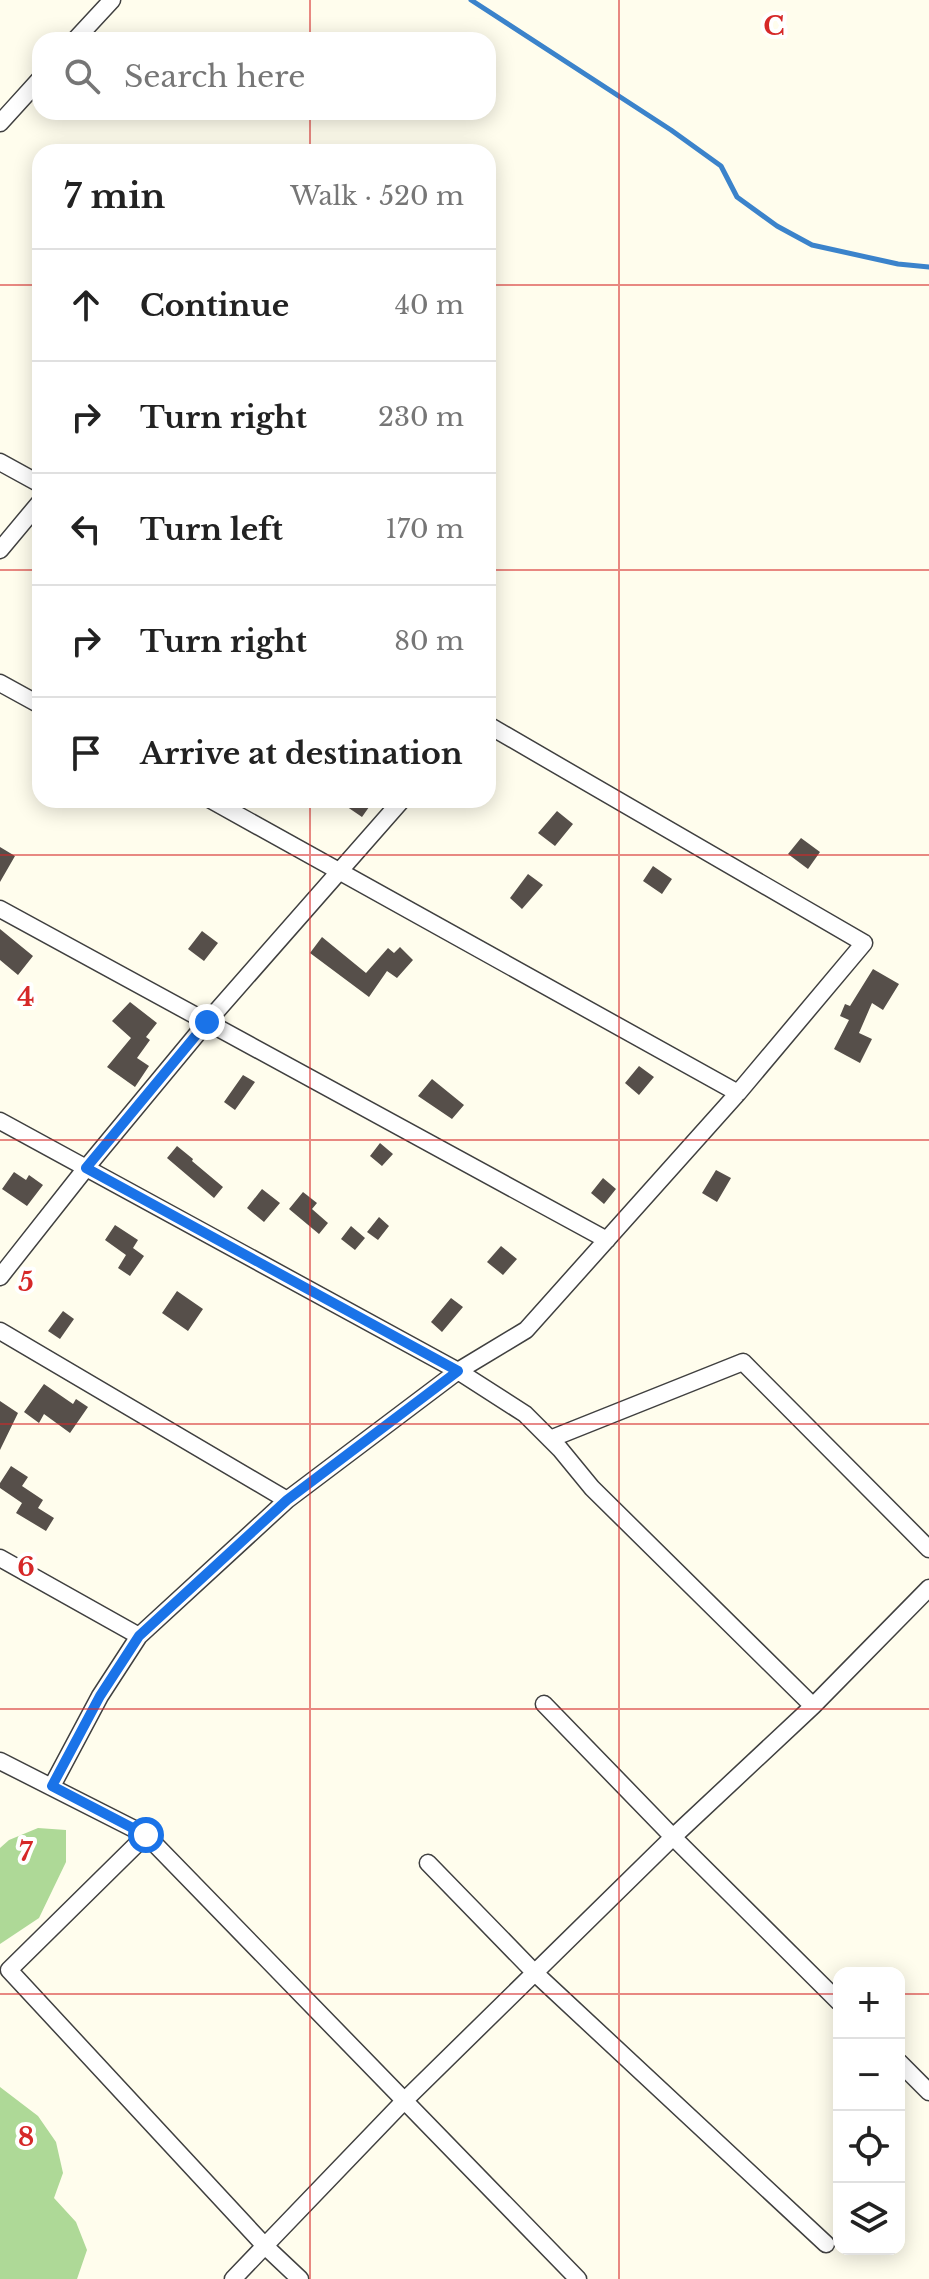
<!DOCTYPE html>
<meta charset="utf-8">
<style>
body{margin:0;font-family:"Libre Baskerville",serif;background:#f6f6f6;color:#222}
.controls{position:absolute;right:24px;bottom:24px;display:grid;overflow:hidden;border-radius:16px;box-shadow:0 4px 20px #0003}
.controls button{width:72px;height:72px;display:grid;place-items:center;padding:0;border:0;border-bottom:2px solid #e0e0e0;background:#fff;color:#222;font:40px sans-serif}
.stop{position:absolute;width:24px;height:24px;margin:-18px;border:6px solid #1a73e8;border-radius:50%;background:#fff}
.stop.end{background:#1a73e8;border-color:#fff;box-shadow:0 2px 8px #0008}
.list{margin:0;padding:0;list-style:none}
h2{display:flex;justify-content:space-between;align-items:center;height:104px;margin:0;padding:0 32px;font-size:34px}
h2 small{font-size:26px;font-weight:400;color:#767676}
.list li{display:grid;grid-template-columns:52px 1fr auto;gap:24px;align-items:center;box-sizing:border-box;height:112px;padding:0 32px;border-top:2px solid #e0e0e0}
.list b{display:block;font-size:30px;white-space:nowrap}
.list em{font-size:26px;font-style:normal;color:#767676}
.icon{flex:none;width:44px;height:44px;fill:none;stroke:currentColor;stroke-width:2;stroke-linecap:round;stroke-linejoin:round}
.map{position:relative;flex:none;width:929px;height:2279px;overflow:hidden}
.search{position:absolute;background:#fff;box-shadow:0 4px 20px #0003;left:32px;top:32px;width:464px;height:88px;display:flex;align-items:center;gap:20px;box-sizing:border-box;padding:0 28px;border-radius:24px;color:#767676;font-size:30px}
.panel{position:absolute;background:#fff;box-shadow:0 4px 20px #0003;left:32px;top:144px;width:464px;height:664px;border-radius:24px}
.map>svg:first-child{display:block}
.forest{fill:#aed997}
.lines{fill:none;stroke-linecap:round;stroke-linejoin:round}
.stream{stroke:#3b83cb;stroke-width:5}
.building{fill:#564f4a}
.street-casing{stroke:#404040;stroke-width:19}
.street{stroke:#fff;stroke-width:16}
.route{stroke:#1a73e8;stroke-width:10}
.grid{fill:none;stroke:#d62828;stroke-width:2;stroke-opacity:0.55}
.grid-label{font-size:26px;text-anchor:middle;font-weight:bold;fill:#d62828;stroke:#fff;stroke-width:8;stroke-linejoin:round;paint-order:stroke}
</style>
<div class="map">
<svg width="929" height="2279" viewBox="0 0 929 2279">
<rect width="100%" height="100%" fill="#fffded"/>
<path class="forest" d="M38 1828 66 1830V1862L39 1918 0 1944V1848L9 1840Z
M0 2087 38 2116 56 2142 63 2173 54 2198 76 2222 87 2250 77 2279H0Z"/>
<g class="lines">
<path class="stream" d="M471 0 671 130 721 166 737 197 777 226 812 245 898 264 929 267"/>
</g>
<path class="building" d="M337 800H374L362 817Z
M557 811 573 824 555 846 538 833Z
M801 838 820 852 808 869 788 854Z
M0 847 15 856 0 882Z
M653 866 672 879 662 894 643 881Z
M528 874 543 885 522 909 510 898Z
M0 929 33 956 18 975 0 960Z
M202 931 218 943 204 961 188 949Z
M322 937 366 973 388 948 394 953 400 947 413 960 397 978 387 971 369 997 310 953Z
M873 969 899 984 883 1010 872 1003 859 1033 872 1039 860 1063 834 1049 849 1020 840 1016 845 1004 850 1006Z
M130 1002 157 1023 146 1037 150 1040 137 1058 149 1066 135 1087 107 1067 131 1038 112 1021Z
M639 1066 654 1077 639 1095 625 1083Z
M243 1075 255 1082 235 1110 224 1102Z
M432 1079 464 1105 452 1119 418 1096Z
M380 1143 393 1154 382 1166 370 1156Z
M177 1146 193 1159 192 1161 223 1187 214 1198 167 1158Z
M716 1170 731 1178 717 1202 702 1193Z
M14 1172 26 1180 29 1175 43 1185 27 1206 2 1189Z
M603 1178 616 1189 604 1204 591 1193Z
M262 1189 280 1203 264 1222 247 1208Z
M303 1192 317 1203 312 1209 328 1223 319 1234 289 1209Z
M379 1217 389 1226 378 1240 367 1232Z
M115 1225 138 1240 133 1248 144 1256 130 1276 118 1268 126 1255 105 1240Z
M351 1226 365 1238 355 1250 341 1239Z
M501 1246 517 1259 503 1275 487 1262Z
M177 1291 203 1309 188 1331 162 1313Z
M451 1298 463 1307 442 1332 431 1322Z
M63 1311 74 1319 60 1339 48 1331Z
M44 1384 73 1404 76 1399 88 1407 70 1433 44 1414 39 1423 24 1412Z
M0 1401 18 1413 0 1450Z
M11 1466 28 1477 22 1486 43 1500 38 1508 54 1518 46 1531 16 1513 22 1503 0 1488V1483Z"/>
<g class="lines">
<g class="street-casing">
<path id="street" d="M75 40 112 0
M0 123 40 79
M0 462 40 484
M0 550 40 502
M0 683 40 705
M211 800 738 1093
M0 909 607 1240
M0 1121 458 1371 525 1414 560 1449 592 1488 813 1706
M0 1277 86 1168 207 1022 402 800
M0 1331 287 1500
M550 1439 743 1362 929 1549
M0 1558 139 1636
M544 1704 673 1837 839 2002
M0 1761 146 1835 578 2279
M52 1786 100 1696 139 1636 287 1500 458 1371 526 1330 738 1093 864 943 488 725
M146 1835 9 1970 265 2246 300 2279
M428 1863 535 1973 826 2244
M899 2062 929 2092
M233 2279 405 2100 673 1837 813 1706 929 1588"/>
</g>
<use href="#street" class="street"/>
</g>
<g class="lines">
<path class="route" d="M146 1835 52 1786 100 1696 139 1636 287 1500 458 1371 86 1168 207 1022"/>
</g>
<path class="grid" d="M310 0V40M619 0V2279M310 112V152M0 285H40M488 285H929M0 570H40M488 570H929M310 800V2279M0 855H929M0 1140H929M0 1424H929M0 1709H929M0 1994H839M899 1994H929"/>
<g class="grid-label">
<text x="774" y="35">C</text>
<text x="26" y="1006">4</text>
<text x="26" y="1291">5</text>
<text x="26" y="1576">6</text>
<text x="26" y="1861">7</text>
<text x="26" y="2146">8</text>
</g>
</svg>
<div class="controls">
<button>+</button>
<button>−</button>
<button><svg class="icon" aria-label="locate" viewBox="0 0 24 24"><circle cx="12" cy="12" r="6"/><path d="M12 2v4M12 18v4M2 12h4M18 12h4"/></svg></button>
<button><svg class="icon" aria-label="layers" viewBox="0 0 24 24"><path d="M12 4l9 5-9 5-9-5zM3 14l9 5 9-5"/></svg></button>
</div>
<div class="stop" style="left:146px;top:1835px"></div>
<div class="stop end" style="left:207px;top:1022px"></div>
<div class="search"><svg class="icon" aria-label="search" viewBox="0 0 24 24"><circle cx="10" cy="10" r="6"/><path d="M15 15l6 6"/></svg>Search here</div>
<section class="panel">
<h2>7 min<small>Walk · 520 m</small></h2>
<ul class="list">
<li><svg class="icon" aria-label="ahead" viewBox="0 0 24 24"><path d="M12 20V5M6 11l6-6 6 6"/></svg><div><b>Continue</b></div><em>40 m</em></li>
<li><svg class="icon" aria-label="right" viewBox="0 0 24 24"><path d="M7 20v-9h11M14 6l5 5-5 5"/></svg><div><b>Turn right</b></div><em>230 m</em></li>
<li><svg class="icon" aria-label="left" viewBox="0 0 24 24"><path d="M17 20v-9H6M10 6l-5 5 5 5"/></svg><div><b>Turn left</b></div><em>170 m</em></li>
<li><svg class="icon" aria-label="right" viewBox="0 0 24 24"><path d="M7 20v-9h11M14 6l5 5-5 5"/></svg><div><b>Turn right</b></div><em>80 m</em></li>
<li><svg class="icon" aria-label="arrive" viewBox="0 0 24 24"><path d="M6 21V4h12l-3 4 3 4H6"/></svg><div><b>Arrive at destination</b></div></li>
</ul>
</section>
</div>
